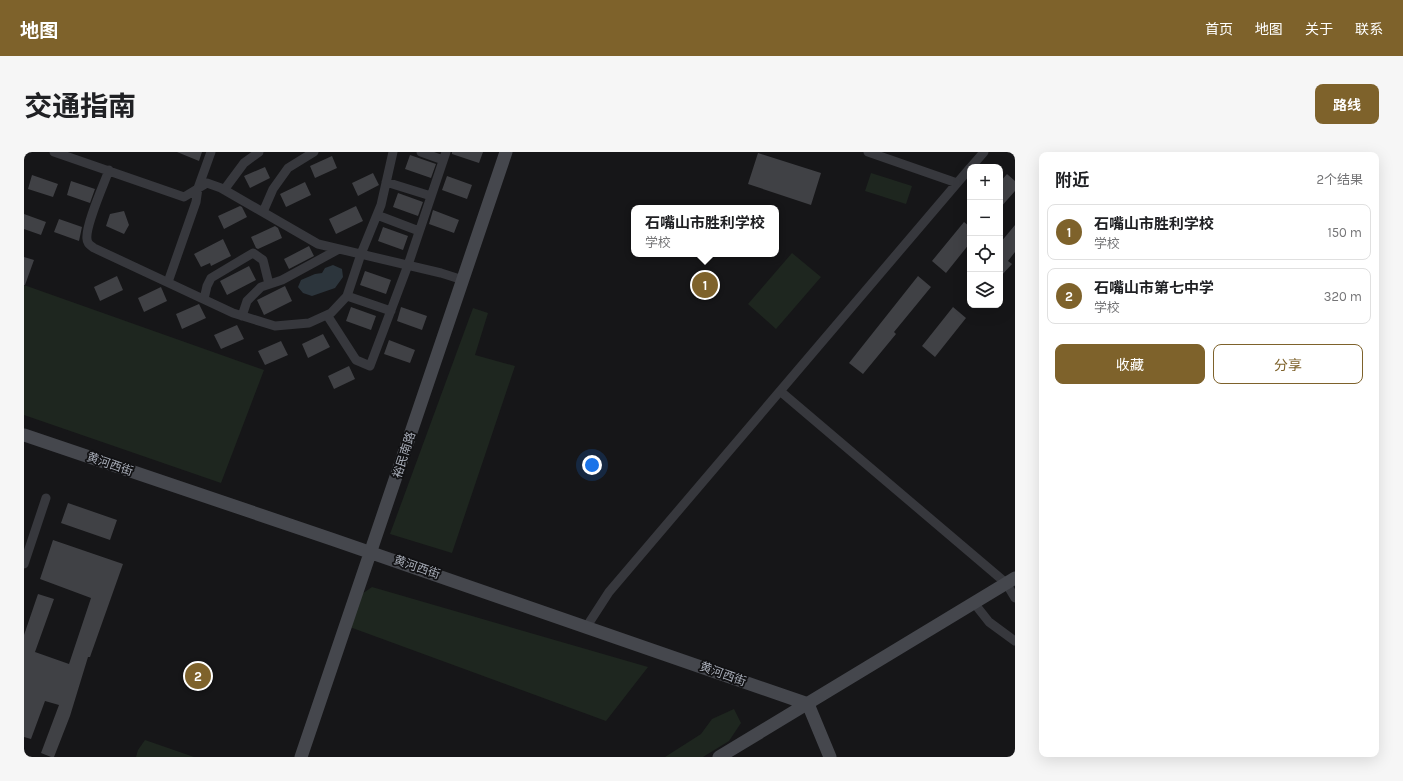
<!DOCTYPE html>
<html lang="zh">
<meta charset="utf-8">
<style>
body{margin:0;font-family:Karla,"Noto Sans SC",sans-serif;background:#f6f6f6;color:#202124}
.controls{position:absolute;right:12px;top:12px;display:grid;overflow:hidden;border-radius:8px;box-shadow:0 4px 16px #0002}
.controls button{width:36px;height:36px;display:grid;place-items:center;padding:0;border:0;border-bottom:1px solid #e0e0e0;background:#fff;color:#202124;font:20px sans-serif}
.you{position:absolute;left:568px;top:313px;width:14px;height:14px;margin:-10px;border:3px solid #fff;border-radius:50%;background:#1a73e8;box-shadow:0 0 0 6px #1a73e833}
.badge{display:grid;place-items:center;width:26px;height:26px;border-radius:50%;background:#7e622b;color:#fff;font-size:13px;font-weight:700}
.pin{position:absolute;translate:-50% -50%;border:2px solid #fff;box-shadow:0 1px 4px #0006}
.popup{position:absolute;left:607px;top:53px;width:148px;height:52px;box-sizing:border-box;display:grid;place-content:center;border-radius:8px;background:#fff;filter:drop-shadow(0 1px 3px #0005);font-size:13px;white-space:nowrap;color:#757577}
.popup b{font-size:15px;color:#202124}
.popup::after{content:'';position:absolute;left:50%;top:100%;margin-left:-8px;border:8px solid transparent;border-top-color:#fff}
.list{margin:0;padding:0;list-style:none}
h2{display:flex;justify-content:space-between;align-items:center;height:52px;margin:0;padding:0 16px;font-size:17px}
h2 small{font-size:13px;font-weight:400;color:#757577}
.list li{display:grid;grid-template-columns:26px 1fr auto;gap:12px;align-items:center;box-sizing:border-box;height:56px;margin:0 8px 8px;padding:0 8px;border:1px solid #e0e0e0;border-radius:8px}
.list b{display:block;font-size:15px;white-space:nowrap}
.list p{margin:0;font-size:13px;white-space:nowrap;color:#757577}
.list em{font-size:13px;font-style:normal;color:#757577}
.actions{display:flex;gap:8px;padding:12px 16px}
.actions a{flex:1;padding:9px 0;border:1px solid #7e622b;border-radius:8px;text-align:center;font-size:14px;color:#7e622b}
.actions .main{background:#7e622b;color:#fff}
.icon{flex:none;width:22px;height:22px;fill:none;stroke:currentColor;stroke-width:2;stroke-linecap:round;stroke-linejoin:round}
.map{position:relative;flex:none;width:991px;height:605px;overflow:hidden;border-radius:8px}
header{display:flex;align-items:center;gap:24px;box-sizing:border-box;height:56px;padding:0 20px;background:#7e622b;color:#fff}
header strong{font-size:19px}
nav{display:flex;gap:22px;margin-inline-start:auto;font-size:14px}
.intro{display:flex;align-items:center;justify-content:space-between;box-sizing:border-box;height:96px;padding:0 24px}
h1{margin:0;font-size:28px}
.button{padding:10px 18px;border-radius:8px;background:#7e622b;color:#fff;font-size:14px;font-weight:700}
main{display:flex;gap:24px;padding:0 24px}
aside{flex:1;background:#fff;border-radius:8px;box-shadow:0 4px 16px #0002}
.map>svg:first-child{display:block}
.green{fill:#1e261f}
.water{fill:#2c353c}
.building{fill:#404145}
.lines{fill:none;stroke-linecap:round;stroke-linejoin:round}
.street{stroke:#37383d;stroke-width:9}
.secondary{stroke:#45474d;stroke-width:13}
.labels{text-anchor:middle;stroke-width:3.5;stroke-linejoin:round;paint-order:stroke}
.street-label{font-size:12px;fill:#a8adb8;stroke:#111113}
</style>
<header>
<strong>地图</strong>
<nav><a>首页</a><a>地图</a><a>关于</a><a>联系</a></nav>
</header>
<div class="intro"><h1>交通指南</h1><a class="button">路线</a></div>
<main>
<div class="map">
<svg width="991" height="605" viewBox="0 0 991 605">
<rect width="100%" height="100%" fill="#161618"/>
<path class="green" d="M847 21 888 34 882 52 841 39Z
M768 101 797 125 752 177 724 152Z
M0 133 240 218 197 331 0 263Z
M449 156 464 161 451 203 491 214 428 401 366 382Z
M348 435 624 515 582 569 323 474 335 444Z
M710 557 717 571 705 589 679 605H641L677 582 688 567Z
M121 588 170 605H112L114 598Z"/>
<path class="water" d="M309 113 318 117 319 125 311 136 288 144 279 141 274 135 277 128 291 122 298 121 301 116Z"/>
<path class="building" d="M153 0H178L175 9Z
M428 0H459L455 11 428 2Z
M734 1 797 21 787 53 724 32Z
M386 3 412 12 407 26 381 17Z
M308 4 313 16 291 26 286 14Z
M241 15 246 26 226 36 220 24Z
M349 21 355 33 334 44 328 31Z
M983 22 991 29V39L976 56V30Z
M8 23 34 32 29 45 4 37Z
M423 24 448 33 443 47 418 38Z
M47 29 71 37 66 51 43 43Z
M281 30 287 43 262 55 256 42Z
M374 41 399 50 394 64 369 55Z
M216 54 218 55 223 65 200 77 194 64Z
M332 54 339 69 312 82 305 67Z
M409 58 435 68 430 81 405 72Z
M100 59 105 73 100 82 82 74 86 62Z
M0 62 22 70 17 83 0 77Z
M35 67 58 75 55 89 30 80Z
M940 70 946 75V91L922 121 908 109Z
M991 73V100L984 109 988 112 976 125V91Z
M251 74 254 76 258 86 234 97 232 96 227 85Z
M359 75 384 84 379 98 354 89Z
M199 87 207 104 187 114 186 111 177 115 170 102Z
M285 94 290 104 265 117 260 107Z
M0 105 10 108 1 133H0Z
M225 114 232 128 203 143 196 129Z
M341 119 367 128 362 142 336 133Z
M93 124 99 138 76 149 70 135Z
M894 124 907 135 870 180 872 182 839 222 825 211Z
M261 134 268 149 240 163 233 148Z
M137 135 143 149 120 160 114 146Z
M175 152 182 166 158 177 152 162Z
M327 155 352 164 347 178 322 169Z
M377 155 403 164 398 178 373 169Z
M929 155 942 166 911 205 898 194Z
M213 173 220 187 197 197 190 183Z
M299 182 306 195 284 206 278 192Z
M365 188 391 198 386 211 360 202Z
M257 189 264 203 241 213 234 199Z
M325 214 331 227 310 237 304 224Z
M44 351 93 368 86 388 37 371Z
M29 388 99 412 66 505H64L46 564 30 605H27L17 601 35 553 21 549 7 587 0 585V483L14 442 30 447 11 500 45 512 67 446 16 427Z"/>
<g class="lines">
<path class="street" d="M30 0 160 45 183 31 197 36 294 92 417 121 439 128
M397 0 419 8
M844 0 933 31
M947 15 960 0
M85 18C80 32 61 74 63 87 63 92 67 94 70 96L209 161 251 174 285 171 307 161 323 144 337 102 357 53 369 0
M362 30 407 44
M200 38 220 11 235 0
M239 60 249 37 264 16 290 0
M353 63 395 79
M144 130 172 50 174 36 187 0
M323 144 367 159
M180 147 183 134 187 126 229 101 239 108 245 132
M303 163 332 208 346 214 384 113 422 0
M218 164 223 149 237 135 258 128 315 97
M756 239 982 431 991 446
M0 412 22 346
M950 451 965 470 991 489
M563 474 585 440 946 16"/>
<path class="secondary" d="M0 283C262 371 523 460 784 552L806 605
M277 605 482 0
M695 605 991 426"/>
</g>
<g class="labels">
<g class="street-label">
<text transform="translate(380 303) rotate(-72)" y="4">裕民南路</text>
<text transform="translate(86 312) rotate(19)" y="4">黄河西街</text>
<text transform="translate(393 415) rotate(19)" y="4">黄河西街</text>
<text transform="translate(699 522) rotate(20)" y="4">黄河西街</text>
</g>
</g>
</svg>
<div class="controls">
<button>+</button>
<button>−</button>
<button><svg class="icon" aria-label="locate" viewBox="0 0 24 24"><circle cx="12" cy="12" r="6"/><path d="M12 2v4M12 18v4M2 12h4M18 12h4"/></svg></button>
<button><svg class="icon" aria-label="layers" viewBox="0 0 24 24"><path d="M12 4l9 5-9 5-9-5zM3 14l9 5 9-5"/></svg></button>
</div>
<div class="you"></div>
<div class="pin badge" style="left:681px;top:133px">1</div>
<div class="popup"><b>石嘴山市胜利学校</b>学校</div>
<div class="pin badge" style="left:174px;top:524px">2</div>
</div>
<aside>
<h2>附近<small>2个结果</small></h2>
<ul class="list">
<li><span class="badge">1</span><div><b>石嘴山市胜利学校</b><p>学校</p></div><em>150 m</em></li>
<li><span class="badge">2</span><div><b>石嘴山市第七中学</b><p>学校</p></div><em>320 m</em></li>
</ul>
<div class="actions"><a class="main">收藏</a><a>分享</a></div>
</aside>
</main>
